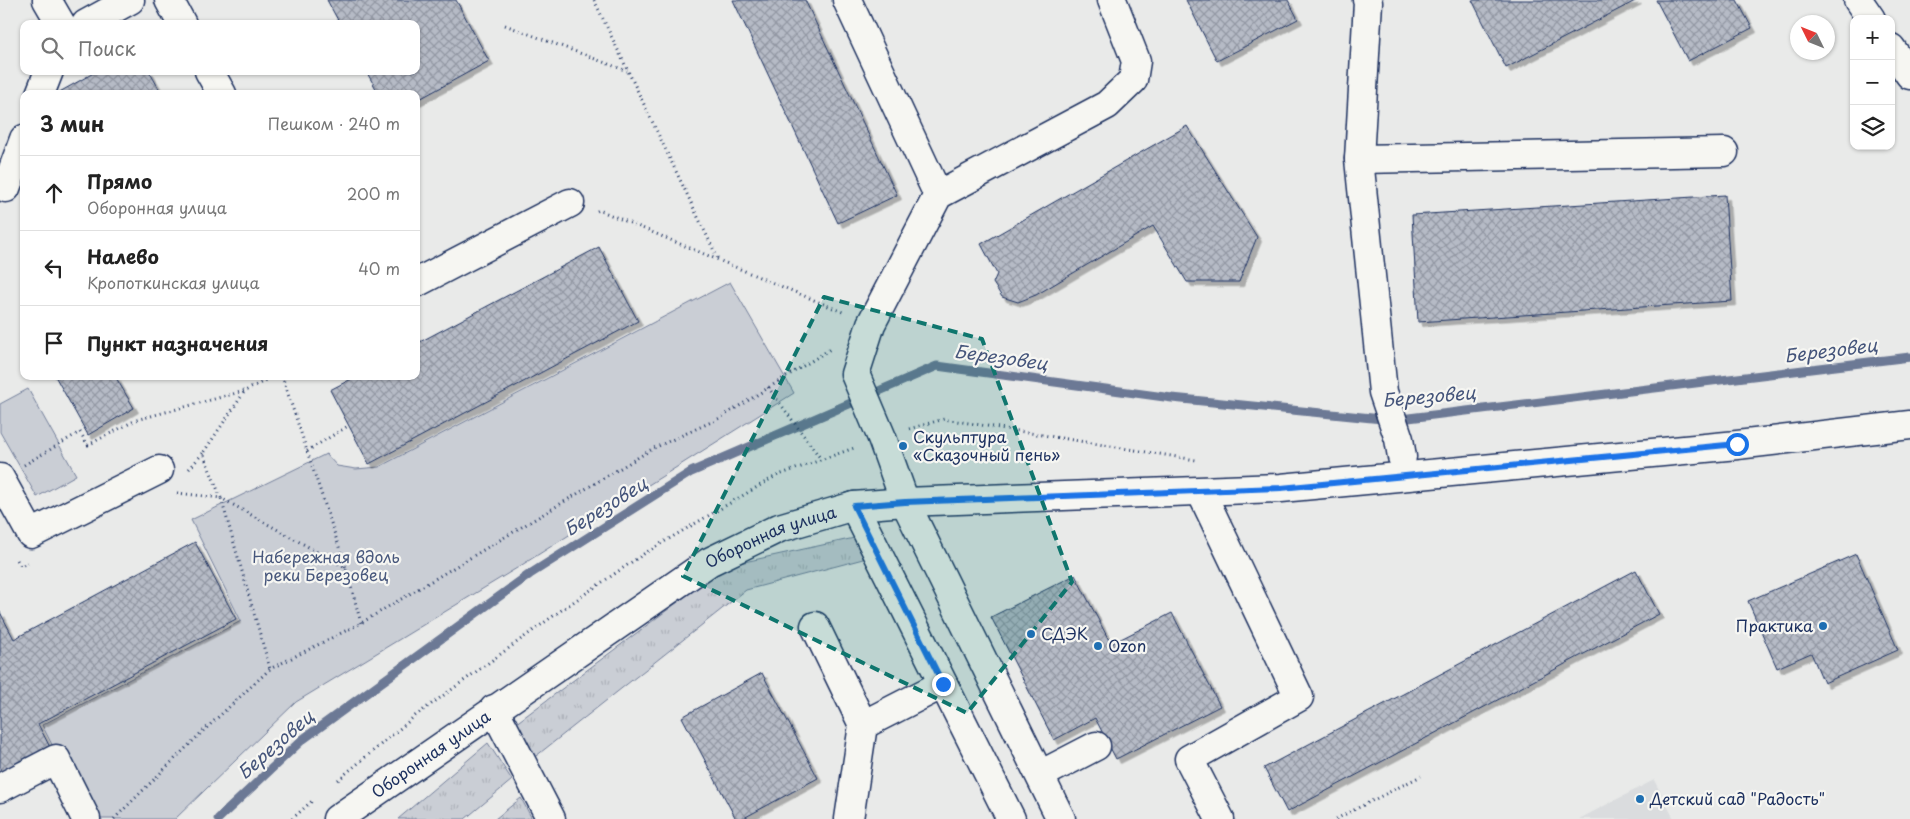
<!DOCTYPE html>
<html lang="ru">
<meta charset="utf-8">
<style>
body{margin:0;font-family:"Playpen Sans",sans-serif;background:#f2f2f2;color:#222}
.controls{position:absolute;right:15px;top:15px;display:grid;overflow:hidden;border-radius:10px;box-shadow:0 1px 4px #0004}
.controls button{width:45px;height:45px;display:grid;place-items:center;padding:0;border:0;border-bottom:1px solid #e0e0e0;background:#fff;color:#222;font:25px sans-serif}
.compass{position:absolute;left:1790px;top:15px;width:45px;height:45px;border-radius:50%;background:#fff;box-shadow:0 1px 4px #0004;rotate:313deg}
.stop{position:absolute;width:15px;height:15px;margin:-11px;border:4px solid #1a73e8;border-radius:50%;background:#fff}
.stop.end{background:#1a73e8;border-color:#fff;box-shadow:0 1px 5px #0008}
.list{margin:0;padding:0;list-style:none}
h2{display:flex;justify-content:space-between;align-items:center;height:65px;margin:0;padding:0 20px;font-size:21px}
h2 small{font-size:16px;font-weight:400;color:#767676}
.list li{display:grid;grid-template-columns:32px 1fr auto;gap:15px;align-items:center;box-sizing:border-box;height:75px;padding:0 20px;border-top:1px solid #e0e0e0}
.list b{display:block;font-size:19px;white-space:nowrap}
.list p{margin:0;font-size:16px;white-space:nowrap;color:#767676}
.list em{font-size:16px;font-style:normal;color:#767676}
.icon{flex:none;width:28px;height:28px;fill:none;stroke:currentColor;stroke-width:2;stroke-linecap:round;stroke-linejoin:round}
.map{position:relative;flex:none;width:1910px;height:819px;overflow:hidden}
.search{position:absolute;background:#fff;box-shadow:0 1px 4px #0004;left:20px;top:20px;width:400px;height:55px;display:flex;align-items:center;gap:12px;box-sizing:border-box;padding:0 18px;border-radius:10px;color:#767676;font-size:19px}
.panel{position:absolute;background:#fff;box-shadow:0 1px 4px #0004;left:20px;top:90px;width:400px;height:290px;border-radius:10px}
.map>svg:first-child{display:block}
.built{fill:#dadcde}
.grass{fill:url(#grass-tufts);stroke:#727e9a}
.park{fill:#caced5;stroke:#727e9a}
.lines{fill:none;stroke-linecap:round;stroke-linejoin:round}
.stream{stroke:#6c7995;stroke-width:9}
.building{fill:url(#building-cross-hatch);stroke:#1b2f5e;filter:url(#shadow)}
.minor-casing{stroke:#1b2f5e;stroke-width:31}
.path{stroke:#1b2f5e;stroke-width:3;stroke-dasharray:1 4;stroke-linecap:butt}
.minor{stroke:#f6f6f2;stroke-width:28}
.route{stroke:#1a73e8;stroke-width:6}
.marked{fill:#0f766e;fill-opacity:0.2;stroke:#0f766e;stroke-width:4;stroke-dasharray:10 6;stroke-linejoin:round}
.poi-dot{fill:#1f6fb2;stroke:#f6f6f2;stroke-width:2}
.labels{text-anchor:middle;stroke-width:4.5;stroke-linejoin:round;paint-order:stroke}
.poi-label{font-size:16px;fill:#1b2f5e;stroke:#f6f6f2;text-anchor:start}
.street-label{font-size:16px;fill:#1b2f5e;stroke:#f6f6f2}
.park-label{font-size:16px;fill:#47577c;stroke:#f6f6f2}
.water-label{font-size:18px;font-style:italic;fill:#44547a;stroke:#f6f6f2}
</style>
<div class="map">
<svg width="1910" height="819" viewBox="0 0 1910 819">
<defs>
<pattern id="grass-tufts" width="24" height="20" patternUnits="userSpaceOnUse" patternTransform="scale(1.25)"><rect width="24" height="20" fill="#caced5"/><path d="M3 7l-1-3M5 7V3M7 7l1-3M15 17l-1-3M17 17v-4M19 17l1-3" fill="none" stroke="#adb1b9"/></pattern>
<pattern id="building-cross-hatch" width="8" height="8" patternUnits="userSpaceOnUse" patternTransform="scale(1.25)"><rect width="8" height="8" fill="#b6bbc6"/><path d="M0 0l8 8M0 8l8-8" fill="none" stroke="#9398a4"/></pattern>
<filter id="shadow"><feDropShadow dx="4.5" dy="4.5" stdDeviation="0" flood-color="#0004"/></filter>
</defs>
<rect width="100%" height="100%" fill="#e9eae9"/>
<filter id="ink" filterUnits="userSpaceOnUse"><feTurbulence type="fractalNoise" baseFrequency=".02" numOctaves="2"/><feDisplacementMap in="SourceGraphic" scale="10" xChannelSelector="R" yChannelSelector="G"/><feConvolveMatrix kernelMatrix="1 2 1 2 8 2 1 2 1" color-interpolation-filters="sRGB"/></filter>
<g filter="url(#ink)">
<path class="built" d="M1654 780 1674 819H1579Z"/>
<path class="grass" d="M859 537 863 559 746 590 531 760 515 724 726 566Z
M488 743 512 780 465 819H398Z
M521 798 532 819H495Z"/>
<path class="park" d="M730 282 794 393 517 568 296 702 175 819H90L42 725 241 621 191 520 326 454 337 466 356 469 379 467Z
M28 389 76 475 37 497 0 432V404Z"/>
<g class="lines">
<path class="stream" d="M218 819 302 740 530 574 691 472 937 366 1172 398 1392 420 1910 357"/>
</g>
<path class="building" d="M327 0H456L489 61 416 101V94H379L366 71H416V24H340Z
M733 0H805L897 195 838 223Z
M1186 0H1288L1298 19 1217 61Z
M1472 0H1637L1506 68Z
M1656 0H1737L1752 28 1688 61Z
M97 71H149L162 94H56Z
M1187 126 1257 237 1239 282H1187L1153 226 1036 295 1018 302 1002 297 993 283 997 274 981 244Z
M1725 195 1732 301 1418 322 1412 215Z
M599 247 638 321 369 464 330 390 357 376H416V344Z
M55 376H115L134 408 88 435Z
M195 542 236 619 38 724 53 753 0 781V612L14 639Z
M1856 554 1898 650 1824 683 1811 653 1777 668 1748 601Z
M1636 570 1659 614 1287 812 1264 768Z
M1075 575 1111 644 1172 613 1220 706 1116 759 1095 718 1054 740 991 617Z
M762 673 818 778 742 819H736L682 717Z"/>
<g class="lines">
<g class="minor-casing">
<g id="minor">
<path d="M47 0 61 24"/>
<path d="M169 0 182 24"/>
<path d="M847 0 938 195"/>
<path d="M1858 0 1871 19"/>
<path d="M86 24 130 0"/>
<path d="M1891 48 1910 75"/>
<path d="M209 71 222 94"/>
<path d="M40 94 49 71"/>
<path d="M1359 159 1368 2 1367 0"/>
<path d="M6 188 24 139"/>
<path d="M416 283 570 203"/>
<path d="M1402 457 1399 439 1383 392 1359 159 1724 152"/>
<path d="M0 478 31 534 159 470"/>
<path d="M1201 492 1299 697 1189 759 1220 819"/>
<path d="M854 506 1011 819"/>
<path d="M815 626 863 725 849 819"/>
<path d="M494 709 551 819"/>
<path d="M863 725 943 684"/>
<path d="M1040 775 1096 746"/>
<path d="M0 788 56 759 86 819"/>
<path id="s1" d="M337 819 709 562 779 528 854 506 905 502 1281 488 1737 445 1910 425"/>
<path d="M1061 819 905 502 882 438 855 374 871 324 938 195 1107 105 1133 80 1136 61 1112 0"/>
</g>
</g>
<path class="path" d="M594 0 718 259
M505 25 627 71
M597 211 599 210 845 313
M274 376 245 391 203 453 221 498 346 568 361 623
M282 376 346 568
M768 387 821 459
M909 429 944 419 1196 460
M307 451 348 426
M24 465 80 432 88 445 136 420 244 391
M189 469 203 453
M177 493 221 498 270 669
M17 560 20 566 28 563
M338 780 415 716 563 609 645 553 776 476 854 448
M114 819 200 734 270 669 361 623 654 448 720 418 832 348
M292 819 312 801
M1336 819 1421 776"/>
<use href="#minor" class="minor"/>
</g>
</g>
<g class="lines" filter="url(#ink)">
<path class="route" d="M943 684 854 506 905 502 1281 488 1737 444"/>
</g>
<path class="marked" d="M824 297 982 339 1072 582 967 713 683 576Z"/>
<g class="poi-dot">
<circle cx="903" cy="446" r="5"/>
<circle cx="1823" cy="626" r="5"/>
<circle cx="1031" cy="634" r="5"/>
<circle cx="1098" cy="646" r="5"/>
<circle cx="1640" cy="799" r="5"/>
</g>
<g class="labels">
<g class="poi-label">
<text x="913" y="443">Скульптура<tspan x="913" dy="18">«Сказочный пень»</tspan></text>
<text x="1813" y="632" text-anchor="end">Практика</text>
<text x="1041" y="640">СДЭК</text>
<text x="1108" y="652">Ozon</text>
<text x="1650" y="805">Детский сад "Радость"</text>
</g>
<g class="street-label">
<text dy="6" stroke="none"><textPath href="#s1" startOffset="519">Оборонная улица</textPath></text>
<text dy="6" stroke="none"><textPath href="#s1" startOffset="114">Оборонная улица</textPath></text>
</g>
<g class="park-label">
<text x="326" y="563">Набережная вдоль<tspan x="326" dy="18">реки Березовец</tspan></text>
</g>
<g class="water-label">
<text transform="translate(1831 351) rotate(-7)" y="6">Березовец</text>
<text transform="translate(1001 358) rotate(8)" y="6">Березовец</text>
<text transform="translate(1429 397) rotate(-5)" y="6">Березовец</text>
<text transform="translate(606 507) rotate(-32)" y="6">Березовец</text>
<text transform="translate(276 745) rotate(-41)" y="6">Березовец</text>
</g>
</g>
</svg>
<div class="controls">
<button>+</button>
<button>−</button>
<button><svg class="icon" aria-label="layers" viewBox="0 0 24 24"><path d="M12 4l9 5-9 5-9-5zM3 14l9 5 9-5"/></svg></button>
</div>
<svg class="compass" viewBox="-18 -18 36 36"><path d="M0-13l5 13h-10z" fill="#e53935"/><path d="M0 13l5-13h-10z" fill="#767676"/></svg>
<div class="stop" style="left:1737px;top:444px"></div>
<div class="stop end" style="left:943px;top:684px"></div>
<div class="search"><svg class="icon" aria-label="search" viewBox="0 0 24 24"><circle cx="10" cy="10" r="6"/><path d="M15 15l6 6"/></svg>Поиск</div>
<section class="panel">
<h2>3 мин<small>Пешком · 240 m</small></h2>
<ul class="list">
<li><svg class="icon" aria-label="ahead" viewBox="0 0 24 24"><path d="M12 20V5M6 11l6-6 6 6"/></svg><div><b>Прямо</b><p>Оборонная улица</p></div><em>200 m</em></li>
<li><svg class="icon" aria-label="left" viewBox="0 0 24 24"><path d="M17 20v-9H6M10 6l-5 5 5 5"/></svg><div><b>Налево</b><p>Кропоткинская улица</p></div><em>40 m</em></li>
<li><svg class="icon" aria-label="arrive" viewBox="0 0 24 24"><path d="M6 21V4h12l-3 4 3 4H6"/></svg><div><b>Пункт назначения</b></div></li>
</ul>
</section>
</div>
